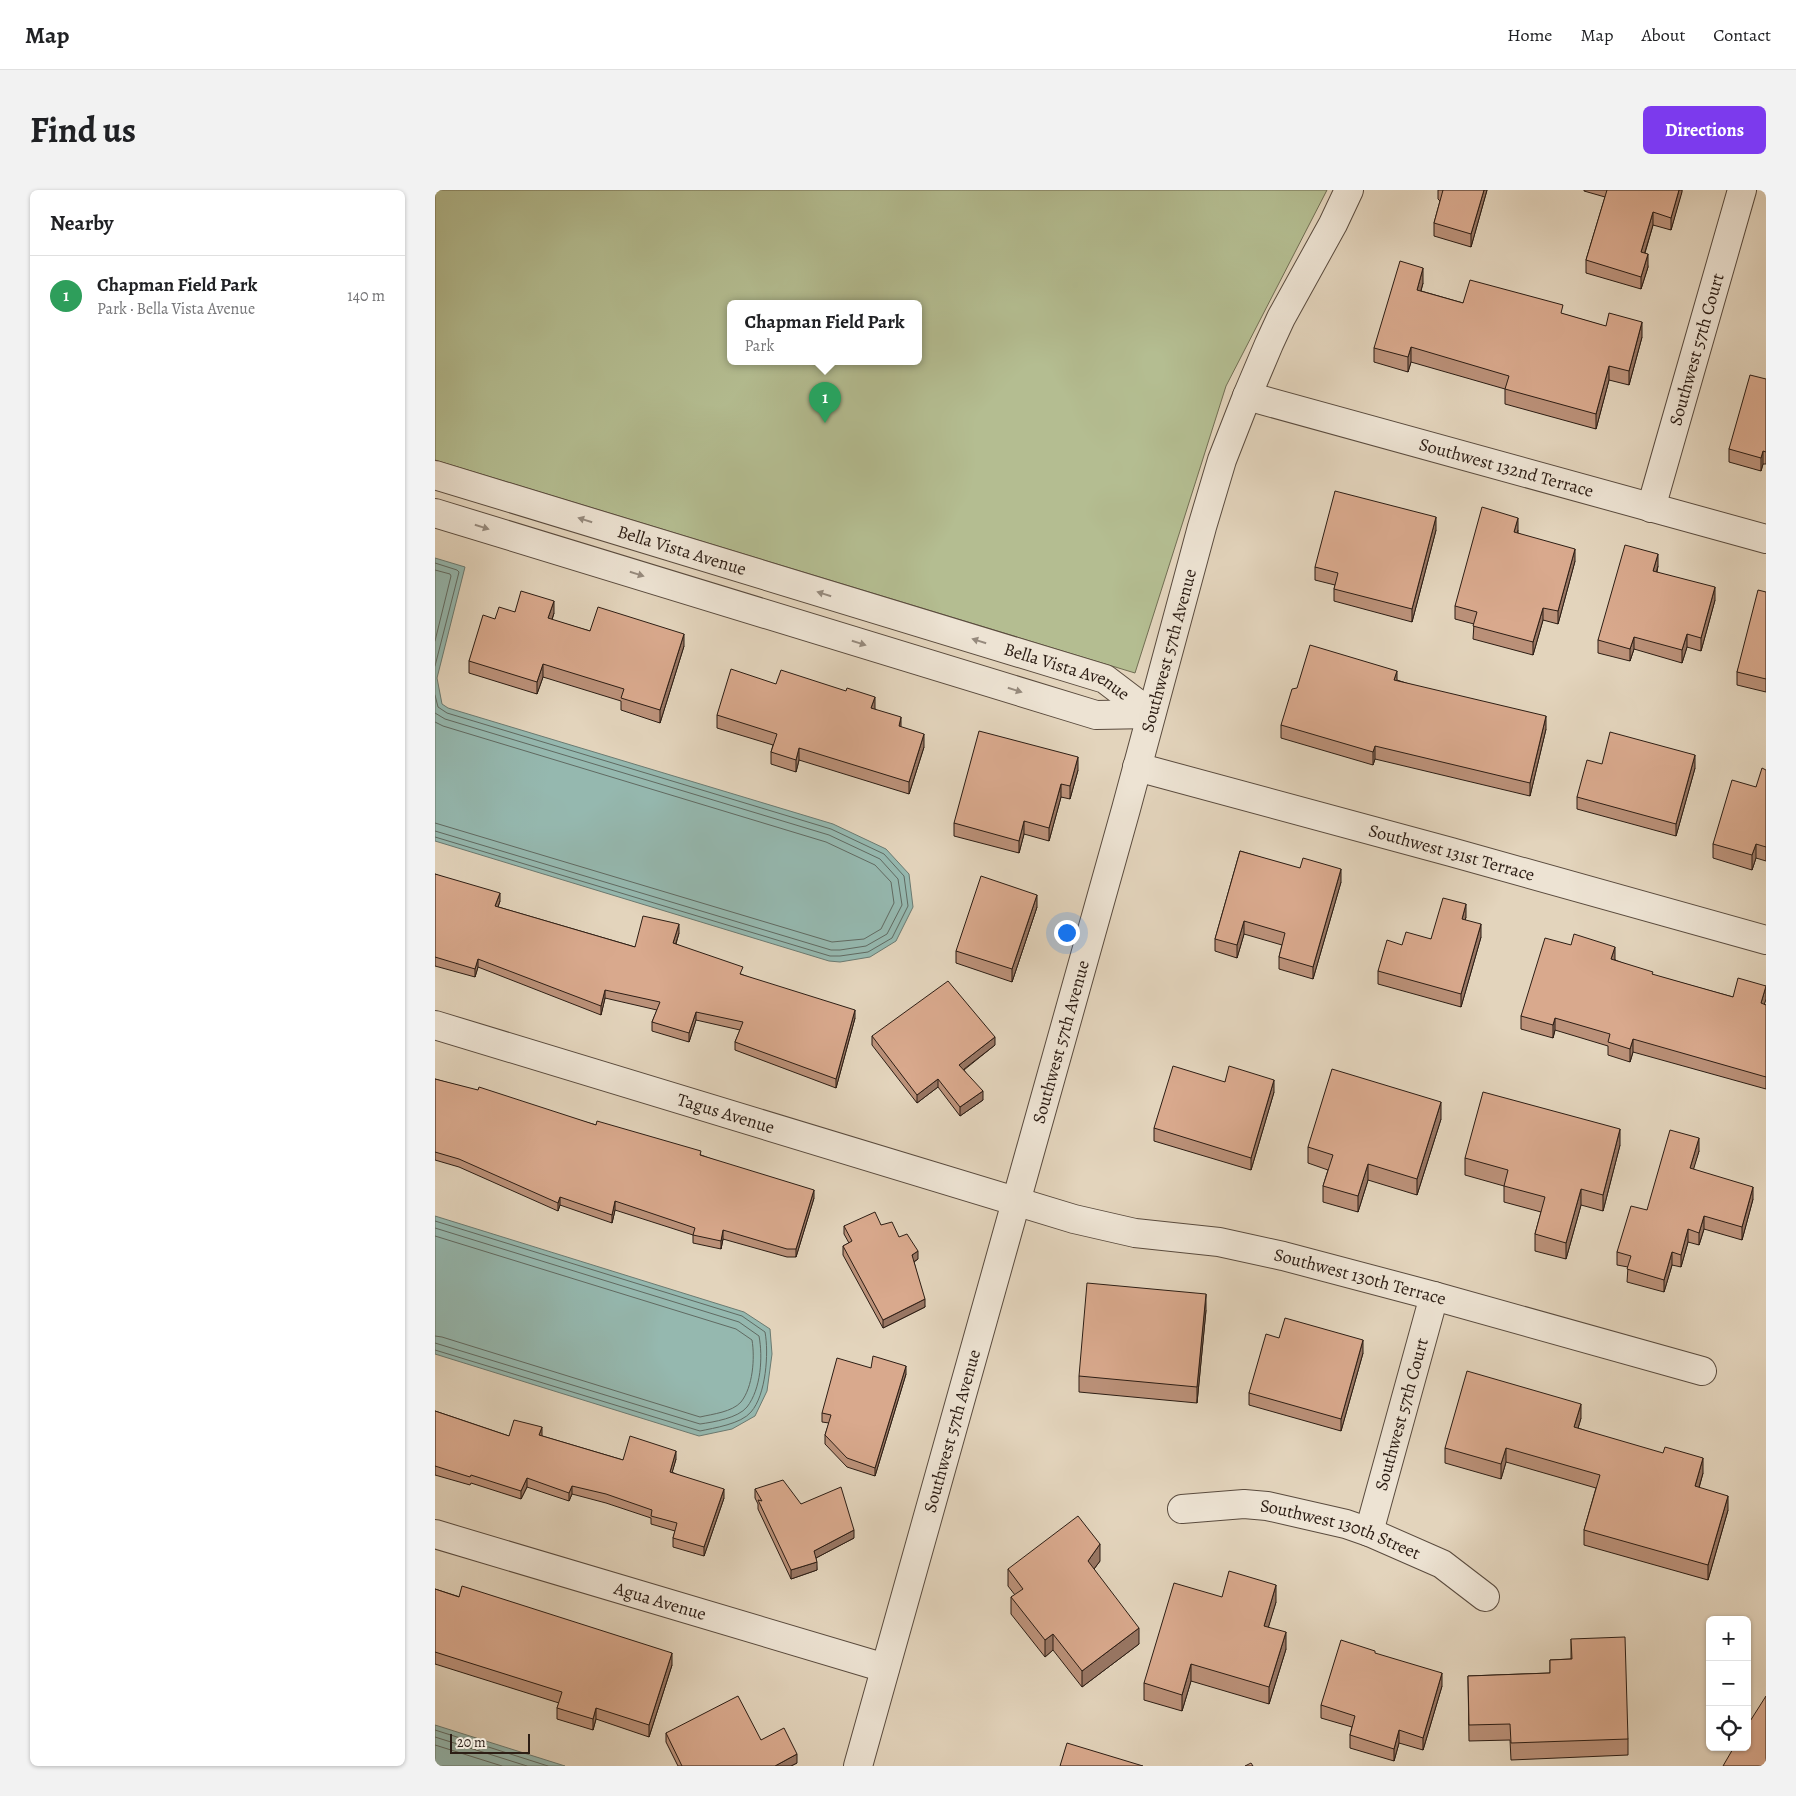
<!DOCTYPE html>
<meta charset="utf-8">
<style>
body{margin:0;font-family:Alegreya,serif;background:#f2f2f2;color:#202124}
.controls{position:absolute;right:15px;bottom:15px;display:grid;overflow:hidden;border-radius:8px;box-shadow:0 1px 4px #0004}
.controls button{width:45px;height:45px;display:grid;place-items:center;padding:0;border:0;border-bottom:1px solid #e0e0e0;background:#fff;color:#202124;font:25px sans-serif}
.scale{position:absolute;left:15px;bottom:12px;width:80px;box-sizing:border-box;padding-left:5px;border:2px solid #2c1d14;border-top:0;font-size:14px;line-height:18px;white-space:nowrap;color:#2c1d14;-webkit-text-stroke:4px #ede3d3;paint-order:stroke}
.you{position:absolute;left:631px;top:742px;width:18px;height:18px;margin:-12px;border:4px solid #fff;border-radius:50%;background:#1a73e8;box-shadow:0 0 0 8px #1a73e833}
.badge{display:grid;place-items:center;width:32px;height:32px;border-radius:50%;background:#7c3aed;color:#fff;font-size:16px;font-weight:700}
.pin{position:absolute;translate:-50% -41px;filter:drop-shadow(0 1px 2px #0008)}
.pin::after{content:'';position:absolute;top:26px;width:18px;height:15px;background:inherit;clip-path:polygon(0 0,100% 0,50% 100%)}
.popup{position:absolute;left:292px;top:110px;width:195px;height:65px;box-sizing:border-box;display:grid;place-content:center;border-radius:8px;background:#fff;filter:drop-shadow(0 1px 4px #0005);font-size:16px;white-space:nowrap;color:#757577}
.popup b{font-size:19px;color:#202124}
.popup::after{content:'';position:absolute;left:50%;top:100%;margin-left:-10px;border:10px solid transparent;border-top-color:#fff}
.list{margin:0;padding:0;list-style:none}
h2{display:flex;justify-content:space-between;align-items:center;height:65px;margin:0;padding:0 20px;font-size:21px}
h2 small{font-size:16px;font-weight:400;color:#757577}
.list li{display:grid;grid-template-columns:32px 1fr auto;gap:15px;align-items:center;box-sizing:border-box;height:80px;padding:0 20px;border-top:1px solid #e0e0e0}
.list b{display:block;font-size:19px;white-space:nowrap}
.list p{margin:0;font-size:16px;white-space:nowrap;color:#757577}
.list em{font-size:16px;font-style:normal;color:#757577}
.icon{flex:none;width:28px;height:28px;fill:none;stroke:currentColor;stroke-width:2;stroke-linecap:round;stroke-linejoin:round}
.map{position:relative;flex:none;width:1331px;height:1576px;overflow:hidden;border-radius:8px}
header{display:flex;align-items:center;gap:30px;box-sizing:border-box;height:70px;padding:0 25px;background:#fff;border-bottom:1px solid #e0e0e0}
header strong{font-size:24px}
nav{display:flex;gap:28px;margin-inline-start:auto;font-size:18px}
.intro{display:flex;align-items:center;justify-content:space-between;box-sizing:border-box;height:120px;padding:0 30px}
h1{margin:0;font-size:35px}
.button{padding:12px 22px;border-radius:8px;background:#7c3aed;color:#fff;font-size:18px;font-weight:700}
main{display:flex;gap:30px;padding:0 30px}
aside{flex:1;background:#fff;border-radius:8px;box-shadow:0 1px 4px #0004}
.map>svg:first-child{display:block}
.green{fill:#b4bd91;stroke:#706d52;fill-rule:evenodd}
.water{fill:#95b8af;stroke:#6b7a71}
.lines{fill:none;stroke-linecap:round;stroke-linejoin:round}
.shore{stroke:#606a62;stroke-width:1}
.minor-casing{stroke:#5a4b3e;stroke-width:30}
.minor{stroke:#ede3d3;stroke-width:28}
.wall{fill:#bb9179;stroke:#2c1d14}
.shaded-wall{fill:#987663;stroke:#2c1d14}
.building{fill:#d9a98d;stroke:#2c1d14}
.oneway{fill:#968a7d}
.labels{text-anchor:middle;stroke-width:5;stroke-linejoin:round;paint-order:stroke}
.street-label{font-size:18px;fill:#2c1d14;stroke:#ede3d3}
</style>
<header>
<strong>Map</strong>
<nav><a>Home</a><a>Map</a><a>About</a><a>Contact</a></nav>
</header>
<div class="intro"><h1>Find us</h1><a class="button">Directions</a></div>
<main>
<aside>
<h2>Nearby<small></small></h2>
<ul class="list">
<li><span class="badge" style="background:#2e9e5b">1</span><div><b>Chapman Field Park</b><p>Park · Bella Vista Avenue</p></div><em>140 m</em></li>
</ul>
</aside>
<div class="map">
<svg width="1331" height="1576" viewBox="0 0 1331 1576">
<rect width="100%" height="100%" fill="#e3d4bc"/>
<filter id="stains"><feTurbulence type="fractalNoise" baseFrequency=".004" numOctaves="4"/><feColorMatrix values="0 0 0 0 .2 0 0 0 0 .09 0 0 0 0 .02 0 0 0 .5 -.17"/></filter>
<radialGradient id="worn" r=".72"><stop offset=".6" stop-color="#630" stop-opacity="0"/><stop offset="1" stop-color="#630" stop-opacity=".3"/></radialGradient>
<path class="green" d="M0 0H892L791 196 700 483 0 270ZM484 114V172H296V114Z"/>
<path class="water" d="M0 368 30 377 2 488 7 514 13 518 398 634 451 659 474 684 478 717 461 751 435 767 405 772 394 771 0 651Z
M0 1026 309 1122 335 1139 337 1164 332 1201 320 1226 297 1239 264 1246 0 1164Z
M0 1535 130 1576H0Z"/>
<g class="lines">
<path class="shore" d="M0 373 22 380 24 382 0 476
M0 380 15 384 16 386 0 451
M0 505 3 517 12 523 396 639 449 664 469 686 473 716 457 748 433 762 405 766H395L0 647
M0 523 10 529 394 645 445 669 463 689 467 715 452 744 431 756 405 760H396L0 641
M0 532 8 536 391 652 440 675 456 692 459 713 446 739 429 749 397 752 0 633
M0 1031 307 1126 330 1142C334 1163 331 1205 316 1222 306 1234 279 1238 265 1241L0 1160
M0 1038 304 1132 324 1146C328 1167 326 1199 312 1217 303 1228 279 1232 265 1234L0 1153
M0 1046 301 1139 317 1150C320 1168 318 1197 306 1212 297 1222 278 1224 265 1227L7 1147 0 1146
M0 1540 113 1576
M0 1547 92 1576
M0 1555 67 1576"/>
<g class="minor-casing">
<g id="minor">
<path id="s1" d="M812 206 1331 349"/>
<path id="s2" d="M0 285 670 489 716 524"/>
<path id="s3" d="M1216 318 1307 0"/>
<path d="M0 323 661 525 716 524"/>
<path id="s4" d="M702 577 1016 662 1331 750"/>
<path id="s5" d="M0 835 639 1029 700 1043 784 1052 848 1066 999 1106 1267 1181"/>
<path id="s6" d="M747 1319 809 1314 832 1316 911 1334 934 1342 1007 1374 1050 1407"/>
<path id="s7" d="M934 1342 999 1106"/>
<path id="s8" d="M0 1344 450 1478"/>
<path id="s9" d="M423 1576 691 619 767 337 787 270 812 206 834 154 846 128 898 34 914 0"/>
</g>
</g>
<use href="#minor" class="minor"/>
</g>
<path class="wall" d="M1003 0H1052L1036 57 999 46V33L1005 11 1003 9Z
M1149 0H1247L1236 40 1218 35 1210 63 1213 77 1206 99 1151 83V70L1170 7 1149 1Z
M988 93 986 101 1028 113 1128 124 1207 147 1194 195 1174 190 1161 239 1070 214V199L976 172 973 182 939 172V158Z
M1331 189V274H1328L1326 281 1294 272V259Z
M1001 340 977 432 899 411V399L900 395 880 390V377Z
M1083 340V343L1140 371 1123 434 1108 430 1098 465 1038 449 1039 434 1020 429V416Z
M1223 376 1222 382 1280 410 1266 461 1252 457 1247 473 1199 459 1195 471 1163 463V450Z
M1331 402V502L1302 495V482Z
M80 422 119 423 117 430 155 441 249 456 225 533 186 520V511L108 487 102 504 34 483V471L60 429Z
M962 490 1111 539 1095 606 940 569 938 575 846 548V535Z
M341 494 440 519 466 537 489 557 474 604 364 570 361 582 336 574V562L338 555 282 538V525Z
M1167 574 1260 578 1241 646 1142 619V607Z
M643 580 635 609 626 607 614 651 589 644 584 663 519 646V633Z
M1331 580V671L1321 668 1317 680 1278 668V654L1321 597Z
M805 661 906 692 878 789 844 779V767L847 755 809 744 802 768 780 761V749Z
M0 684 65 711 63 717 200 757 244 743 241 754 308 785 420 828 401 898 300 860V852L305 840 261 830 254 852 217 841V832L222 820 170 808 166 825 43 777 40 787 0 776Z
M602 717 577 792 521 773V761Z
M1031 727 1030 730 1046 747 1026 817 943 794V781L967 755 996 749Z
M1136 755 1180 769V770L1218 785 1298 807 1331 796V809L1329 814 1331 815V899L1198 862 1195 872 1173 865V856L1120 840 1118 848 1086 839V826Z
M437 846 560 855 529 880 548 910 525 926 503 897 482 913 437 855Z
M0 889 266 965 379 1008 361 1067H352L288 1049 286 1059 258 1053V1045L180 1020 177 1033 125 1015 123 1021 24 977 0 970Z
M790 892 839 902 816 980 719 951V938Z
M1006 929 982 1005 933 990 923 1022 888 1012V996L893 980 873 973V957Z
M1185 955 1168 1021 1146 1015 1131 1069 1100 1061V1044L1106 1022 1069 1012V996L1030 985V968Z
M1264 961 1258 979 1318 1009 1307 1050 1269 1039 1264 1055 1253 1052 1246 1077 1237 1075 1229 1102 1192 1092 1193 1077 1182 1075V1062L1212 1020Z
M446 1035 464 1047 483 1069 479 1072 490 1117 448 1138 408 1065V1056L414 1053 409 1044V1036Z
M771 1120 762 1213 644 1202V1186Z
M844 1148 928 1163 906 1241 814 1215V1203Z
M436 1178 471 1184 440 1286 412 1277 390 1254V1245L394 1233 387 1232V1223Z
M0 1221 74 1246H107L188 1270 241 1269 237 1282 289 1308 269 1366 238 1357V1348L240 1341 216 1334V1328L171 1313 137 1304 134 1311 92 1297 86 1309 36 1293 35 1295 0 1285Z
M1146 1228 1143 1238 1268 1283 1264 1298 1293 1320 1273 1390 1149 1355V1340L1161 1298 1071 1272 1066 1289 1010 1273V1258Z
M320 1299 366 1314 419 1348 381 1368 382 1380 356 1389 323 1319V1314L320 1308Z
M665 1371 659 1379 704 1454 647 1497 618 1460 610 1467 576 1424V1407L580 1405 573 1396V1379Z
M0 1399 237 1475 214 1547 161 1529 158 1540 122 1529V1518L124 1513 0 1474Z
M787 1407 841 1412 833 1437 851 1459 834 1514 756 1491 747 1521 709 1510V1493Z
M1136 1449 1193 1549V1565L1076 1570 1075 1550 1034 1551 1033 1486 1115 1483V1470L1136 1469Z
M940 1464 1007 1496 988 1560 964 1553 959 1571 915 1558V1545L917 1537 886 1528V1515Z
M231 1543 326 1550 362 1573 356 1576H243L231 1552Z"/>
<path class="shaded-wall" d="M1049 0H1052L1036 57V44Z
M1244 0H1247V2L1236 40V28Z
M1218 22V35L1206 75V62Z
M1213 64V77L1206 99V87Z
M988 78V93L982 114V100Z
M1207 132V147L1194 195V181Z
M976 157V172L973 182V167Z
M1174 176V190L1161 239V224Z
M1328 261V274L1326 281V268Z
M1001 327V340L977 432V419Z
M1083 328V340L1079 354V342Z
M1140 359V371L1123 434V421Z
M1223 364V376L1218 393V381Z
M1280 397V410L1266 461V448Z
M119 411V423L113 441V428Z
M1108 418V430L1098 465V452Z
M249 444V456L225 533V520Z
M1252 444V457L1247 473V460Z
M1199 447V459L1195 471V459Z
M108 474V487L102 504V492Z
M962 481V493L959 490Z
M440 507V520L436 518Z
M1111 526V539L1095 606V593Z
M466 527V540L464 536Z
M489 544V557L474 604V592Z
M940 556V569L938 575V562Z
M364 558V570L361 582V570Z
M1260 565V578L1241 646V634Z
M643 567V580L635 609V596Z
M626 594V607L614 651V638Z
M589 631V644L584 663V651Z
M1321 654V668L1317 680V665Z
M906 679V692L878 789V777Z
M65 703V711L60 725V716Z
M602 705V717L577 792V779Z
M1031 714V727L1027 741V729Z
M809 731V744L802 768V755Z
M244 734V743L238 762V753Z
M1046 734V747L1026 817V804Z
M1180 757V769L1176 782V769Z
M43 769V777L40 787V779Z
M1331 796V809L1326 826V813Z
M170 800V808L166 825V816Z
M420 820V828L401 898V889Z
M261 822V830L254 852V843Z
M1120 828V840L1118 848V835Z
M560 847V855L524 883V875Z
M1198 849V862L1195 872V859Z
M503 889V897L482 913V905Z
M839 890V902L816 980V968Z
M548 901V910L525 926V917Z
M1006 912V929L982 1005V989Z
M1185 939V955L1168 1021V1005Z
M1264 948V961L1255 991V978Z
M933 974V990L923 1022V1006Z
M1318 997V1009L1307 1050V1037Z
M1146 999V1015L1131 1069V1053Z
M379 1000V1008L361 1067V1059Z
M125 1007V1015L123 1021V1013Z
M180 1011V1020L177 1033V1025Z
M1269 1026V1039L1264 1055V1043Z
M1253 1039V1052L1246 1077V1065Z
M288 1040V1049L286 1059V1051Z
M483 1061V1069L477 1073V1065Z
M1237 1062V1075L1229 1102V1090Z
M771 1104V1120L762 1213V1197Z
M490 1109V1117L448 1138V1130Z
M928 1150V1163L906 1241V1229Z
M471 1176V1184L440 1286V1278Z
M1146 1214V1228L1139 1252V1237Z
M107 1237V1246L104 1245Z
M1071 1258V1272L1066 1289V1274Z
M241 1261V1269L235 1290V1282Z
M1268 1268V1283L1260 1311V1296Z
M92 1288V1297L86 1309V1301Z
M137 1296V1304L134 1311V1303Z
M289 1299V1308L269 1366V1357Z
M1293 1306V1320L1273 1390V1375Z
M419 1340V1348L379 1369V1361Z
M665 1354V1371L653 1387V1371Z
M382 1372V1380L356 1389V1380Z
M841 1395V1412L829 1452V1436Z
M704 1438V1454L647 1497V1481Z
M851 1442V1459L834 1514V1497Z
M618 1444V1460L610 1467V1450Z
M237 1463V1475L214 1547V1535Z
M756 1474V1491L747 1521V1505Z
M1007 1483V1496L988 1560V1548Z
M161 1518V1529L158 1540V1529Z
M964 1540V1553L959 1571V1559Z
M362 1564V1573L356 1576H340Z"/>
<path class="building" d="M1008 0H1049L1036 44 999 33Z
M1172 0H1244L1236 28 1218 22 1206 62 1213 64 1206 87 1151 70Z
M965 71 988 78 982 100 1028 113 1035 90 1128 115 1126 123 1171 136 1174 123 1207 132 1194 181 1174 176 1161 224 1070 199 1074 186 976 157 973 167 939 158Z
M1315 185 1331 189V262L1328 261 1326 268 1294 259Z
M900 301 1001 327 977 419 899 399 903 383 880 377Z
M1047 317 1083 328 1079 342 1140 359 1123 421 1108 418 1098 452 1038 436 1042 422 1020 416Z
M1190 355 1223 364 1218 381 1280 397 1266 448 1252 444 1247 460 1199 447 1195 459 1163 450Z
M1323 400 1331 402V489L1302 482Z
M86 401 119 411 113 428 155 441 163 417 249 444 225 520 186 508 189 499 108 474 102 492 34 471 48 425 60 429 64 417 80 422Z
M875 455 962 481 959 490 1111 526 1095 593 940 556 938 562 846 535 857 499 862 498Z
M296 479 341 494 346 480 411 501 412 498 440 507 436 518 466 527 464 536 489 544 474 592 364 558 361 570 336 562 342 544 282 525Z
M544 541 643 567 635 596 626 594 614 638 589 631 584 651 519 633Z
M1175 542 1260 565 1241 634 1142 607 1152 570 1167 574Z
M1327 578 1331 580V657L1321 654 1317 665 1278 654 1297 590 1321 597Z
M805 661 865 678 868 668 906 679 878 777 844 767 850 743 809 731 802 755 780 749Z
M0 684 65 703 60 716 200 757 208 726 244 734 238 753 308 777 305 784 420 820 401 889 300 852 308 832 261 822 254 843 217 832 225 812 170 800 166 816 43 769 40 779 0 767Z
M546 686 602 705 577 779 521 761Z
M1008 708 1031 714 1027 729 1046 734 1026 804 943 781 952 750 967 755 971 742 996 749Z
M1139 744 1180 757 1176 769 1218 782 1217 784 1298 807 1303 788 1331 796 1326 813 1331 815V887L1198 849 1195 859 1173 852 1175 844 1120 828 1118 835 1086 826 1110 748 1136 755Z
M513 791 560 847 524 875 548 901 525 917 503 889 482 905 437 846Z
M738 876 790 892 794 876 839 890 816 968 719 938Z
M897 879 1006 912 982 989 933 974 923 1006 888 996 898 965 873 957Z
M0 889 43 900 44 897 161 935 162 931 266 961 265 965 379 1000 361 1059H352L288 1040 286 1051 258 1045 260 1038 180 1011 177 1025 125 1007 123 1013 24 969 0 962Z
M1048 902 1185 939 1168 1005 1146 999 1131 1053 1100 1044 1110 1007 1069 996 1073 980 1030 968Z
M1235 940 1264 948 1255 978 1318 997 1307 1037 1269 1026 1264 1043 1253 1039 1246 1065 1237 1062 1229 1090 1192 1079 1196 1066 1182 1062 1196 1016 1212 1020Z
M440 1022 446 1035 457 1032 464 1047 472 1044 483 1061 477 1065 490 1109 448 1130 408 1056 417 1051 409 1036Z
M652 1093 771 1104 762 1197 644 1186Z
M850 1128 928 1150 906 1229 814 1203 831 1144 844 1148Z
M438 1166 471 1176 440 1278 412 1268 390 1245 396 1225 387 1223 402 1168 436 1178Z
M1032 1181 1146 1214 1139 1237 1228 1263 1230 1257 1268 1268 1260 1296 1293 1306 1273 1375 1149 1340 1165 1285 1071 1258 1066 1274 1010 1258Z
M0 1221 74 1246 79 1230 107 1237 104 1245 188 1270 195 1246 241 1261 235 1282 289 1299 269 1357 238 1348 242 1333 216 1326 217 1320 171 1304 137 1296 134 1303 92 1288 86 1301 36 1285 35 1287 0 1276Z
M348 1290 366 1314 406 1297 419 1340 379 1361 382 1372 356 1380 323 1310 327 1311 320 1299Z
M643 1326 665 1354 653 1371 704 1438 647 1481 618 1444 610 1450 576 1407 588 1399 573 1379Z
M794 1381 841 1395 829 1436 851 1442 834 1497 756 1474 747 1505 709 1493 739 1393 787 1407Z
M27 1396 237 1463 214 1535 161 1518 158 1529 122 1518 127 1502 0 1462V1399L24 1407Z
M1190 1447 1193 1549 1076 1553 1075 1534 1034 1535 1033 1486 1115 1483V1470L1137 1469 1136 1449Z
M906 1450 940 1461V1463L1007 1483 988 1548 964 1540 959 1559 915 1545 920 1526 886 1515Z
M303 1506 326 1550 349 1538 362 1564 340 1576H247L231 1543Z
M1331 1506V1576H1288L1299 1557H1312V1536Z
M632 1553 708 1576H625Z
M816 1573 818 1576H810Z"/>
<defs><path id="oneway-solid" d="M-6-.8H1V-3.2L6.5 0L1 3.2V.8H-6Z" transform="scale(1.25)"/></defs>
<g class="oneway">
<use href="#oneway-solid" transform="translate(150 330) rotate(-163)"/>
<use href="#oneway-solid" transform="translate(47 337) rotate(17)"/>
<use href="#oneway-solid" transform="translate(202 384) rotate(17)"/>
<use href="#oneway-solid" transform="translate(389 404) rotate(-163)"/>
<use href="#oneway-solid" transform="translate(544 451) rotate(-163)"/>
<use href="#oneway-solid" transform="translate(424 453) rotate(17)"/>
<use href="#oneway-solid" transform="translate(580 500) rotate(17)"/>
</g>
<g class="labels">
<g class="street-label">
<text dy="6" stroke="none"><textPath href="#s3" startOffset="165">Southwest 57th Court</textPath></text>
<text dy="6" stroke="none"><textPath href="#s1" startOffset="269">Southwest 132nd Terrace</textPath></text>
<text dy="6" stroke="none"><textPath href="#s2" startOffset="258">Bella Vista Avenue</textPath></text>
<text dy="6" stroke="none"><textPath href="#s9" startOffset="1158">Southwest 57th Avenue</textPath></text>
<text dy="6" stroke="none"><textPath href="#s2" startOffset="662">Bella Vista Avenue</textPath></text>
<text dy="6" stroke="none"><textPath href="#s4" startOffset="326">Southwest 131st Terrace</textPath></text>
<text dy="6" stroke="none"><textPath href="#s9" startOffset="752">Southwest 57th Avenue</textPath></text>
<text dy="6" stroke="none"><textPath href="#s5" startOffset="304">Tagus Avenue</textPath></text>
<text dy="6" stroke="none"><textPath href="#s5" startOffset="960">Southwest 130th Terrace</textPath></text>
<text dy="6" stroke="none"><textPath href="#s7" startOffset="122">Southwest 57th Court</textPath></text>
<text dy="6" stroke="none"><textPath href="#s9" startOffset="348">Southwest 57th Avenue</textPath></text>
<text dy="6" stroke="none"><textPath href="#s6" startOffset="162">Southwest 130th Street</textPath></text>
<text dy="6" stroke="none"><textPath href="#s8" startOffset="235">Agua Avenue</textPath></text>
</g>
</g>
<rect width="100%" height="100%" filter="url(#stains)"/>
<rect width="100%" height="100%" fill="url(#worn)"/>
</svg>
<div class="controls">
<button>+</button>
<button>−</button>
<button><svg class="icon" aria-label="locate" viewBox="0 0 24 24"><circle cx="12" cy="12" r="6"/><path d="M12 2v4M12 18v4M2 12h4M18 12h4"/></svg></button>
</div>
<div class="scale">20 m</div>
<div class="you"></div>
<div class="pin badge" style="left:390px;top:233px;background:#2e9e5b">1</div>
<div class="popup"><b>Chapman Field Park</b>Park</div>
</div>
</main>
